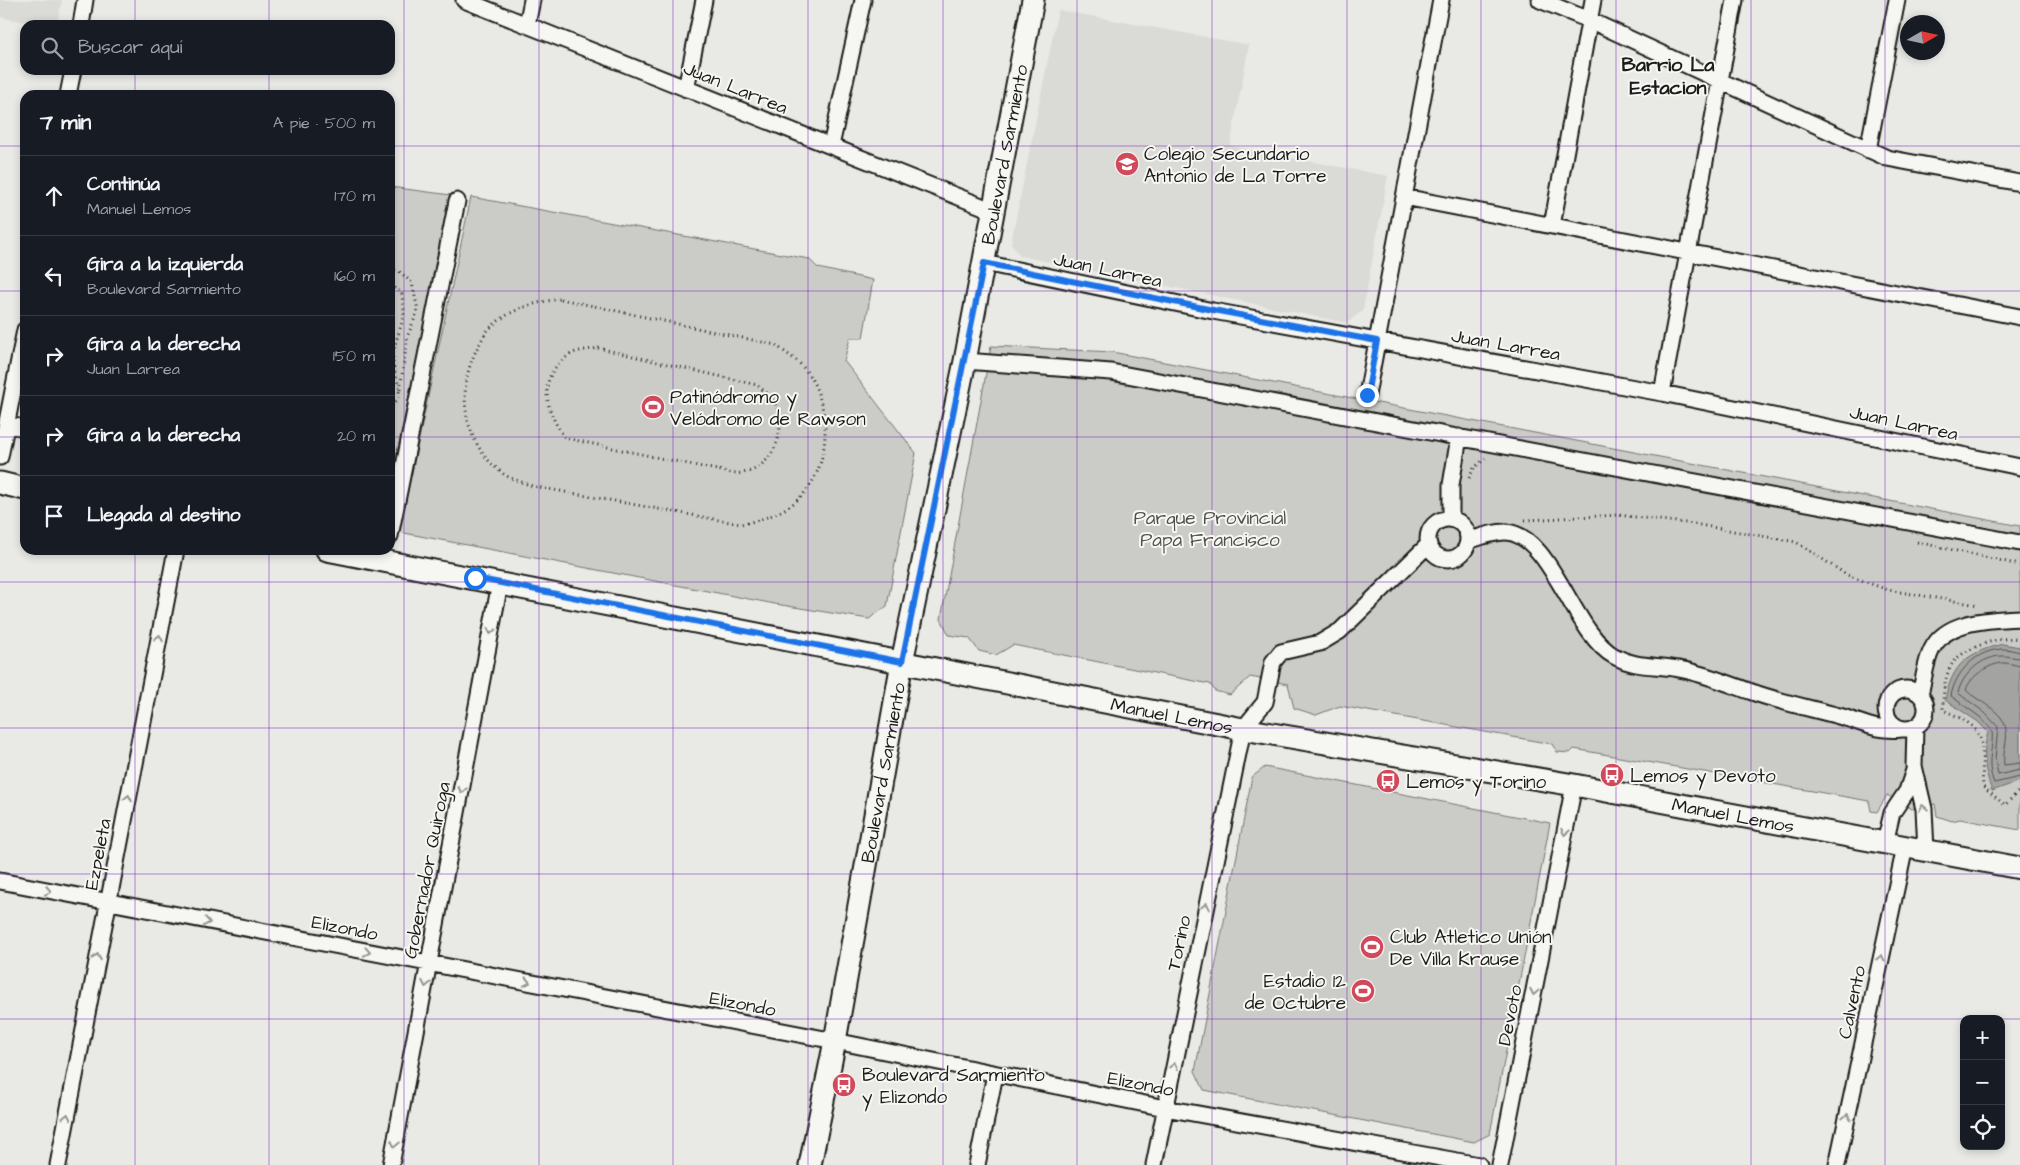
<!DOCTYPE html>
<html lang="es">
<meta charset="utf-8">
<style>
body{margin:0;font-family:"Architects Daughter",sans-serif;background:#242831;color:#f1f3f6}
.controls{position:absolute;right:15px;bottom:15px;display:grid;overflow:hidden;border-radius:10px;box-shadow:0 2px 8px #0003}
.controls button{width:45px;height:45px;display:grid;place-items:center;padding:0;border:0;border-bottom:1px solid #363941;background:#171b24;color:#f1f3f6;font:25px sans-serif}
.compass{position:absolute;left:1900px;top:15px;width:45px;height:45px;border-radius:50%;background:#171b24;box-shadow:0 2px 8px #0003;rotate:81deg}
.stop{position:absolute;width:15px;height:15px;margin:-11px;border:4px solid #1a73e8;border-radius:50%;background:#fff}
.stop.end{background:#1a73e8;border-color:#fff;box-shadow:0 1px 5px #0008}
.list{margin:0;padding:0;list-style:none}
h2{display:flex;justify-content:space-between;align-items:center;height:65px;margin:0;padding:0 20px;font-size:21px}
h2 small{font-size:16px;font-weight:400;color:#9ea1a6}
.list li{display:grid;grid-template-columns:32px 1fr auto;gap:15px;align-items:center;box-sizing:border-box;height:80px;padding:0 20px;border-top:1px solid #363941}
.list b{display:block;font-size:19px;white-space:nowrap}
.list p{margin:0;font-size:16px;white-space:nowrap;color:#9ea1a6}
.list em{font-size:16px;font-style:normal;color:#9ea1a6}
.icon{flex:none;width:28px;height:28px;fill:none;stroke:currentColor;stroke-width:2;stroke-linecap:round;stroke-linejoin:round}
.map{position:relative;flex:none;width:2020px;height:1165px;overflow:hidden}
.search{position:absolute;background:#171b24;box-shadow:0 2px 8px #0003;left:20px;top:20px;width:375px;height:55px;display:flex;align-items:center;gap:12px;box-sizing:border-box;padding:0 18px;border-radius:15px;color:#9ea1a6;font-size:19px}
.panel{position:absolute;background:#171b24;box-shadow:0 2px 8px #0003;left:20px;top:90px;width:375px;height:465px;border-radius:15px}
.map>svg:first-child{display:block}
.built{fill:#dadad6}
.green{fill:#cbcbc7;stroke:#747472}
.water{fill:#a3a3a1;stroke:#6d6d6c}
.lines{fill:none;stroke-linecap:round;stroke-linejoin:round}
.shore{stroke:#525251;stroke-width:1}
.street-casing{stroke:#1c1c1c;stroke-width:19}
.secondary-casing{stroke:#1c1c1c;stroke-width:25}
.path{stroke:#1c1c1c;stroke-width:3;stroke-dasharray:1 4;stroke-linecap:butt}
.street{stroke:#f6f6f2;stroke-width:15}
.secondary{stroke:#f6f6f2;stroke-width:21}
.oneway{stroke:#949492}
.route{stroke:#1a73e8;stroke-width:6}
.grid{fill:none;stroke:#7b2cbf;stroke-width:1;stroke-opacity:0.55}
.labels{text-anchor:middle;stroke-width:4;stroke-linejoin:round;paint-order:stroke}
.street-label{font-size:19px;fill:#1c1c1c;stroke:#f6f6f2}
.poi-label{font-size:19px;fill:#1c1c1c;stroke:#f6f6f2;text-anchor:start}
.park-label{font-size:19px;fill:#51514f;stroke:#f6f6f2}
.neighbourhood-label{font-size:20px;font-weight:bold;fill:#1c1c1c;stroke:#f6f6f2}
</style>
<div class="map">
<svg width="2020" height="1165" viewBox="0 0 2020 1165">
<rect width="100%" height="100%" fill="#e9e9e5"/>
<filter id="ink" filterUnits="userSpaceOnUse"><feTurbulence type="fractalNoise" baseFrequency=".02" numOctaves="2"/><feDisplacementMap in="SourceGraphic" scale="10" xChannelSelector="R" yChannelSelector="G"/><feConvolveMatrix kernelMatrix="1 2 1 2 8 2 1 2 1" color-interpolation-filters="sRGB"/></filter>
<g filter="url(#ink)">
<path class="built" d="M0 0H62L57 25H43L0 17Z
M1058 10 1249 45 1230 146 1388 176 1363 310 1347 323 1020 256 1011 243Z"/>
<path class="green" d="M390 187 451 195 390 486Z
M471 197 809 259 818 268 873 280 863 338H850L844 361 916 453 887 606 869 619 775 604 399 532Z
M991 346 1112 352 2020 526V830L1960 819 1952 821 1937 816 1935 804 1912 809 1887 795 1877 812 1871 811 1869 801 1574 749 1570 753 1557 752 1552 744 1340 706 1316 715 1294 708 1288 684 1250 677 1230 695 1215 691 1210 684 1013 645 996 655 979 651 969 638 949 635 941 619Z
M1265 767 1550 823 1490 1134 1474 1142 1204 1090 1195 1071 1252 777Z"/>
<path class="water" d="M2003 644 2020 647V781L1992 791C1984 771 1982 753 1988 732L1977 721 1945 700C1952 664 1968 652 2003 644Z"/>
<g class="lines">
<path class="shore" d="M2020 652C2015 651 2009 649 2004 649 1977 649 1955 672 1951 696L1980 717 1992 730C1994 750 1985 761 1994 783L2020 777
M2020 658C2015 658 2009 656 2004 656 1983 655 1962 674 1958 693L1984 712 1998 727 1995 759 1998 775 2020 770
M2020 666C2015 665 2009 663 2004 663 1990 663 1970 676 1966 690 1978 702 2004 710 2006 730 2008 742 2002 753 2004 765L2020 763"/>
<g class="street-casing">
<path id="street" d="M464 0 994 211
M1540 0 1589 20 1887 158 2020 183
M81 25 85 0
M527 25 532 0
M686 89 704 0
M68 95 73 70
M831 146 863 0
M1868 150 1897 0
M1404 197 2020 317
M1552 226 1593 0
M984 263 1213 311 1662 393 2020 467
M965 361 1111 372 2020 543
M1662 393 1735 0
M1367 395 1441 0
M8 425 25 428
M0 457 25 330
M1428 539a20 20 0 1 1 40 0a20 20 0 1 1-40 0Z
M1451 519V485L1459 437
M390 536 457 201
M1468 541C1480 537 1492 532 1505 532 1551 533 1573 633 1614 656 1637 669 1659 664 1684 670 1707 675 1729 684 1752 692 1780 702 1810 708 1839 716 1861 722 1878 732 1901 729
M1886 709a20 20 0 1 1 40 0a20 20 0 1 1-40 0Z
M1920 694C1924 680 1925 662 1932 649 1947 619 1992 620 2020 618
M1915 727 1914 766 1924 809 1926 851
M1885 843 1892 813 1907 791 1914 770
M0 881 835 1041 1165 1108 1479 1165
M58 1165 176 550
M391 1165 500 583
M977 1165 995 1074
M1154 1165 1243 729 1265 702 1273 662 1281 652 1320 643 1340 631 1428 545
M1500 1165 1574 785
M1837 1165 1905 847"/>
</g>
<g class="secondary-casing">
<g id="secondary">
<path d="M0 483 25 489"/>
<path id="s1" d="M327 550 1243 729 1574 785 2020 868"/>
<path id="s2" d="M810 1165 835 1041 902 662 965 361 1033 0"/>
</g>
</g>
<path class="path" d="M390 269 399 271 412 283 418 310 408 335 400 389
M390 285 402 293C402 299 404 306 404 312 403 327 392 344 393 362 394 382 408 392 390 407
M561 299 776 345C784 352 796 359 803 367 831 401 833 458 805 492 790 511 763 520 741 524L532 486C523 482 509 479 501 472 462 442 455 387 479 345 482 340 485 333 489 329 509 309 535 302 561 299Z
M598 348 757 385C761 389 768 393 772 398 788 420 779 456 755 469 750 472 742 473 736 474L565 438C545 410 535 376 571 354 578 350 590 350 598 348Z
M1469 478 1474 468 1486 458
M1525 520 1618 515 1694 524 1796 542 1847 575 1888 590 1978 605
M1917 542 2020 565
M2020 639C2003 635 1962 648 1952 664 1944 678 1943 694 1943 710 1992 730 1980 742 1983 787L2005 805 2020 790"/>
<use href="#street" class="street"/>
<use href="#secondary" class="secondary"/>
</g>
<defs><path id="oneway-chevron" d="M-2-3.5L2.5 0L-2 3.5" fill="none" stroke-width="1.6" stroke-linecap="round" stroke-linejoin="round" transform="scale(1.25)"/></defs>
<g class="oneway">
<use href="#oneway-chevron" transform="translate(491 631) rotate(100)"/>
<use href="#oneway-chevron" transform="translate(159 638) rotate(-79)"/>
<use href="#oneway-chevron" transform="translate(462 790) rotate(100)"/>
<use href="#oneway-chevron" transform="translate(128 798) rotate(-79)"/>
<use href="#oneway-chevron" transform="translate(1923 808) rotate(-101)"/>
<use href="#oneway-chevron" transform="translate(1565 832) rotate(101)"/>
<use href="#oneway-chevron" transform="translate(48 891) rotate(11)"/>
<use href="#oneway-chevron" transform="translate(1206 906) rotate(-78)"/>
<use href="#oneway-chevron" transform="translate(207 922) rotate(11)"/>
<use href="#oneway-chevron" transform="translate(367 952) rotate(11)"/>
<use href="#oneway-chevron" transform="translate(97 957) rotate(-79)"/>
<use href="#oneway-chevron" transform="translate(1881 958) rotate(-78)"/>
<use href="#oneway-chevron" transform="translate(527 982) rotate(11)"/>
<use href="#oneway-chevron" transform="translate(426 984) rotate(101)"/>
<use href="#oneway-chevron" transform="translate(1534 992) rotate(101)"/>
<use href="#oneway-chevron" transform="translate(1174 1066) rotate(-78)"/>
<use href="#oneway-chevron" transform="translate(67 1117) rotate(-79)"/>
<use href="#oneway-chevron" transform="translate(1847 1117) rotate(-78)"/>
<use href="#oneway-chevron" transform="translate(395 1144) rotate(101)"/>
</g>
</g>
<g class="lines" filter="url(#ink)">
<path class="route" d="M475 578 902 662 984 263 1213 310 1377 341 1367 395"/>
</g>
<path class="grid" d="M135 0V25M269 0V25M404 0V1165M539 0V1165M673 0V1165M808 0V1165M943 0V1165M1077 0V1165M1212 0V1165M1347 0V1165M1481 0V1165M1616 0V1165M1751 0V1165M1885 0V1165M135 70V95M269 70V95M0 146H25M390 146H2020M0 291H25M390 291H2020M0 437H25M390 437H2020M135 550V1165M269 550V1165M0 582H2020M0 728H2020M0 874H2020M0 1019H1964M2001 1019H2020"/>
<defs>
<g id="school-disc" transform="scale(1.25)"><circle r="9.5" fill="#d1495b" stroke="#f6f6f2"/><path d="M0-5L7-2L0 1L-7-2ZM-4 1L0 2.5L4 1V4Q0 6-4 4Z" fill="#fff"/></g>
<g id="stadium-disc" transform="scale(1.25)"><circle r="9.5" fill="#d1495b" stroke="#f6f6f2"/><path d="M0-5a6.5 5 0 1 0 0 10a6.5 5 0 1 0 0-10ZM-3.5-1.8h7v3.6h-7Z" fill="#fff"/></g>
<g id="bus-disc" transform="scale(1.25)"><circle r="9.5" fill="#d1495b" stroke="#f6f6f2"/><path d="M-5-6H5V4H4V6H2V4H-2V6H-4V4H-5ZM-3.5-4V0h7V-4ZM-3.5 1.2v1.5H-2V1.2ZM2 1.2v1.5H3.5V1.2Z" fill="#fff"/></g>
</defs>
<g fill-rule="evenodd">
<use href="#school-disc" x="1127" y="164"/>
<use href="#stadium-disc" x="653" y="407"/>
<use href="#bus-disc" x="1612" y="775"/>
<use href="#bus-disc" x="1388" y="781"/>
<use href="#stadium-disc" x="1372" y="947"/>
<use href="#stadium-disc" x="1363" y="991"/>
<use href="#bus-disc" x="844" y="1085"/>
</g>
<g class="labels">
<g class="street-label">
<text transform="translate(736 87) rotate(22)" y="7">Juan Larrea</text>
<text dy="7" stroke="none"><textPath href="#s2" startOffset="1029">Boulevard Sarmiento</textPath></text>
<text transform="translate(1108 269) rotate(12)" y="7">Juan Larrea</text>
<text transform="translate(1506 344) rotate(10)" y="7">Juan Larrea</text>
<text transform="translate(1904 422) rotate(12)" y="7">Juan Larrea</text>
<text dy="7" stroke="none"><textPath href="#s1" startOffset="861">Manuel Lemos</textPath></text>
<text dy="7" stroke="none"><textPath href="#s2" startOffset="399">Boulevard Sarmiento</textPath></text>
<text dy="7" stroke="none"><textPath href="#s1" startOffset="1431">Manuel Lemos</textPath></text>
<text transform="translate(97 854) rotate(-79)" y="7">Ezpeleta</text>
<text transform="translate(426 870) rotate(-79)" y="7">Gobernador Quiroga</text>
<text transform="translate(345 927) rotate(11)" y="7">Elizondo</text>
<text transform="translate(1178 943) rotate(-78)" y="7">Torino</text>
<text transform="translate(1851 1002) rotate(-78)" y="7">Calvento</text>
<text transform="translate(743 1003) rotate(11)" y="7">Elizondo</text>
<text transform="translate(1509 1015) rotate(-79)" y="7">Devoto</text>
<text transform="translate(1141 1083) rotate(11)" y="7">Elizondo</text>
</g>
<g class="poi-label">
<text x="1144" y="160">Colegio Secundario<tspan x="1144" dy="22">Antonio de La Torre</tspan></text>
<text x="670" y="403">Patinódromo y<tspan x="670" dy="22">Velódromo de Rawson</tspan></text>
<text x="1630" y="782">Lemos y Devoto</text>
<text x="1406" y="788">Lemos y Torino</text>
<text x="1390" y="943">Club Atletico Unión<tspan x="1390" dy="22">De Villa Krause</tspan></text>
<text x="1346" y="987" text-anchor="end">Estadio 12<tspan x="1346" dy="22">de Octubre</tspan></text>
<text x="862" y="1081">Boulevard Sarmiento<tspan x="862" dy="22">y Elizondo</tspan></text>
</g>
<g class="park-label">
<text x="1210" y="524">Parque Provincial<tspan x="1210" dy="22">Papa Francisco</tspan></text>
</g>
<g class="neighbourhood-label">
<text x="1668" y="71">Barrio La<tspan x="1668" dy="23">Estacion</tspan></text>
</g>
</g>
</svg>
<div class="controls">
<button>+</button>
<button>−</button>
<button><svg class="icon" aria-label="locate" viewBox="0 0 24 24"><circle cx="12" cy="12" r="6"/><path d="M12 2v4M12 18v4M2 12h4M18 12h4"/></svg></button>
</div>
<svg class="compass" viewBox="-18 -18 36 36"><path d="M0-13l5 13h-10z" fill="#e53935"/><path d="M0 13l5-13h-10z" fill="#9ea1a6"/></svg>
<div class="stop" style="left:475px;top:578px"></div>
<div class="stop end" style="left:1367px;top:395px"></div>
<div class="search"><svg class="icon" aria-label="search" viewBox="0 0 24 24"><circle cx="10" cy="10" r="6"/><path d="M15 15l6 6"/></svg>Buscar aquí</div>
<section class="panel">
<h2>7 min<small>A pie · 500 m</small></h2>
<ul class="list">
<li><svg class="icon" aria-label="ahead" viewBox="0 0 24 24"><path d="M12 20V5M6 11l6-6 6 6"/></svg><div><b>Continúa</b><p>Manuel Lemos</p></div><em>170 m</em></li>
<li><svg class="icon" aria-label="left" viewBox="0 0 24 24"><path d="M17 20v-9H6M10 6l-5 5 5 5"/></svg><div><b>Gira a la izquierda</b><p>Boulevard Sarmiento</p></div><em>160 m</em></li>
<li><svg class="icon" aria-label="right" viewBox="0 0 24 24"><path d="M7 20v-9h11M14 6l5 5-5 5"/></svg><div><b>Gira a la derecha</b><p>Juan Larrea</p></div><em>150 m</em></li>
<li><svg class="icon" aria-label="right" viewBox="0 0 24 24"><path d="M7 20v-9h11M14 6l5 5-5 5"/></svg><div><b>Gira a la derecha</b></div><em>20 m</em></li>
<li><svg class="icon" aria-label="arrive" viewBox="0 0 24 24"><path d="M6 21V4h12l-3 4 3 4H6"/></svg><div><b>Llegada al destino</b></div></li>
</ul>
</section>
</div>
